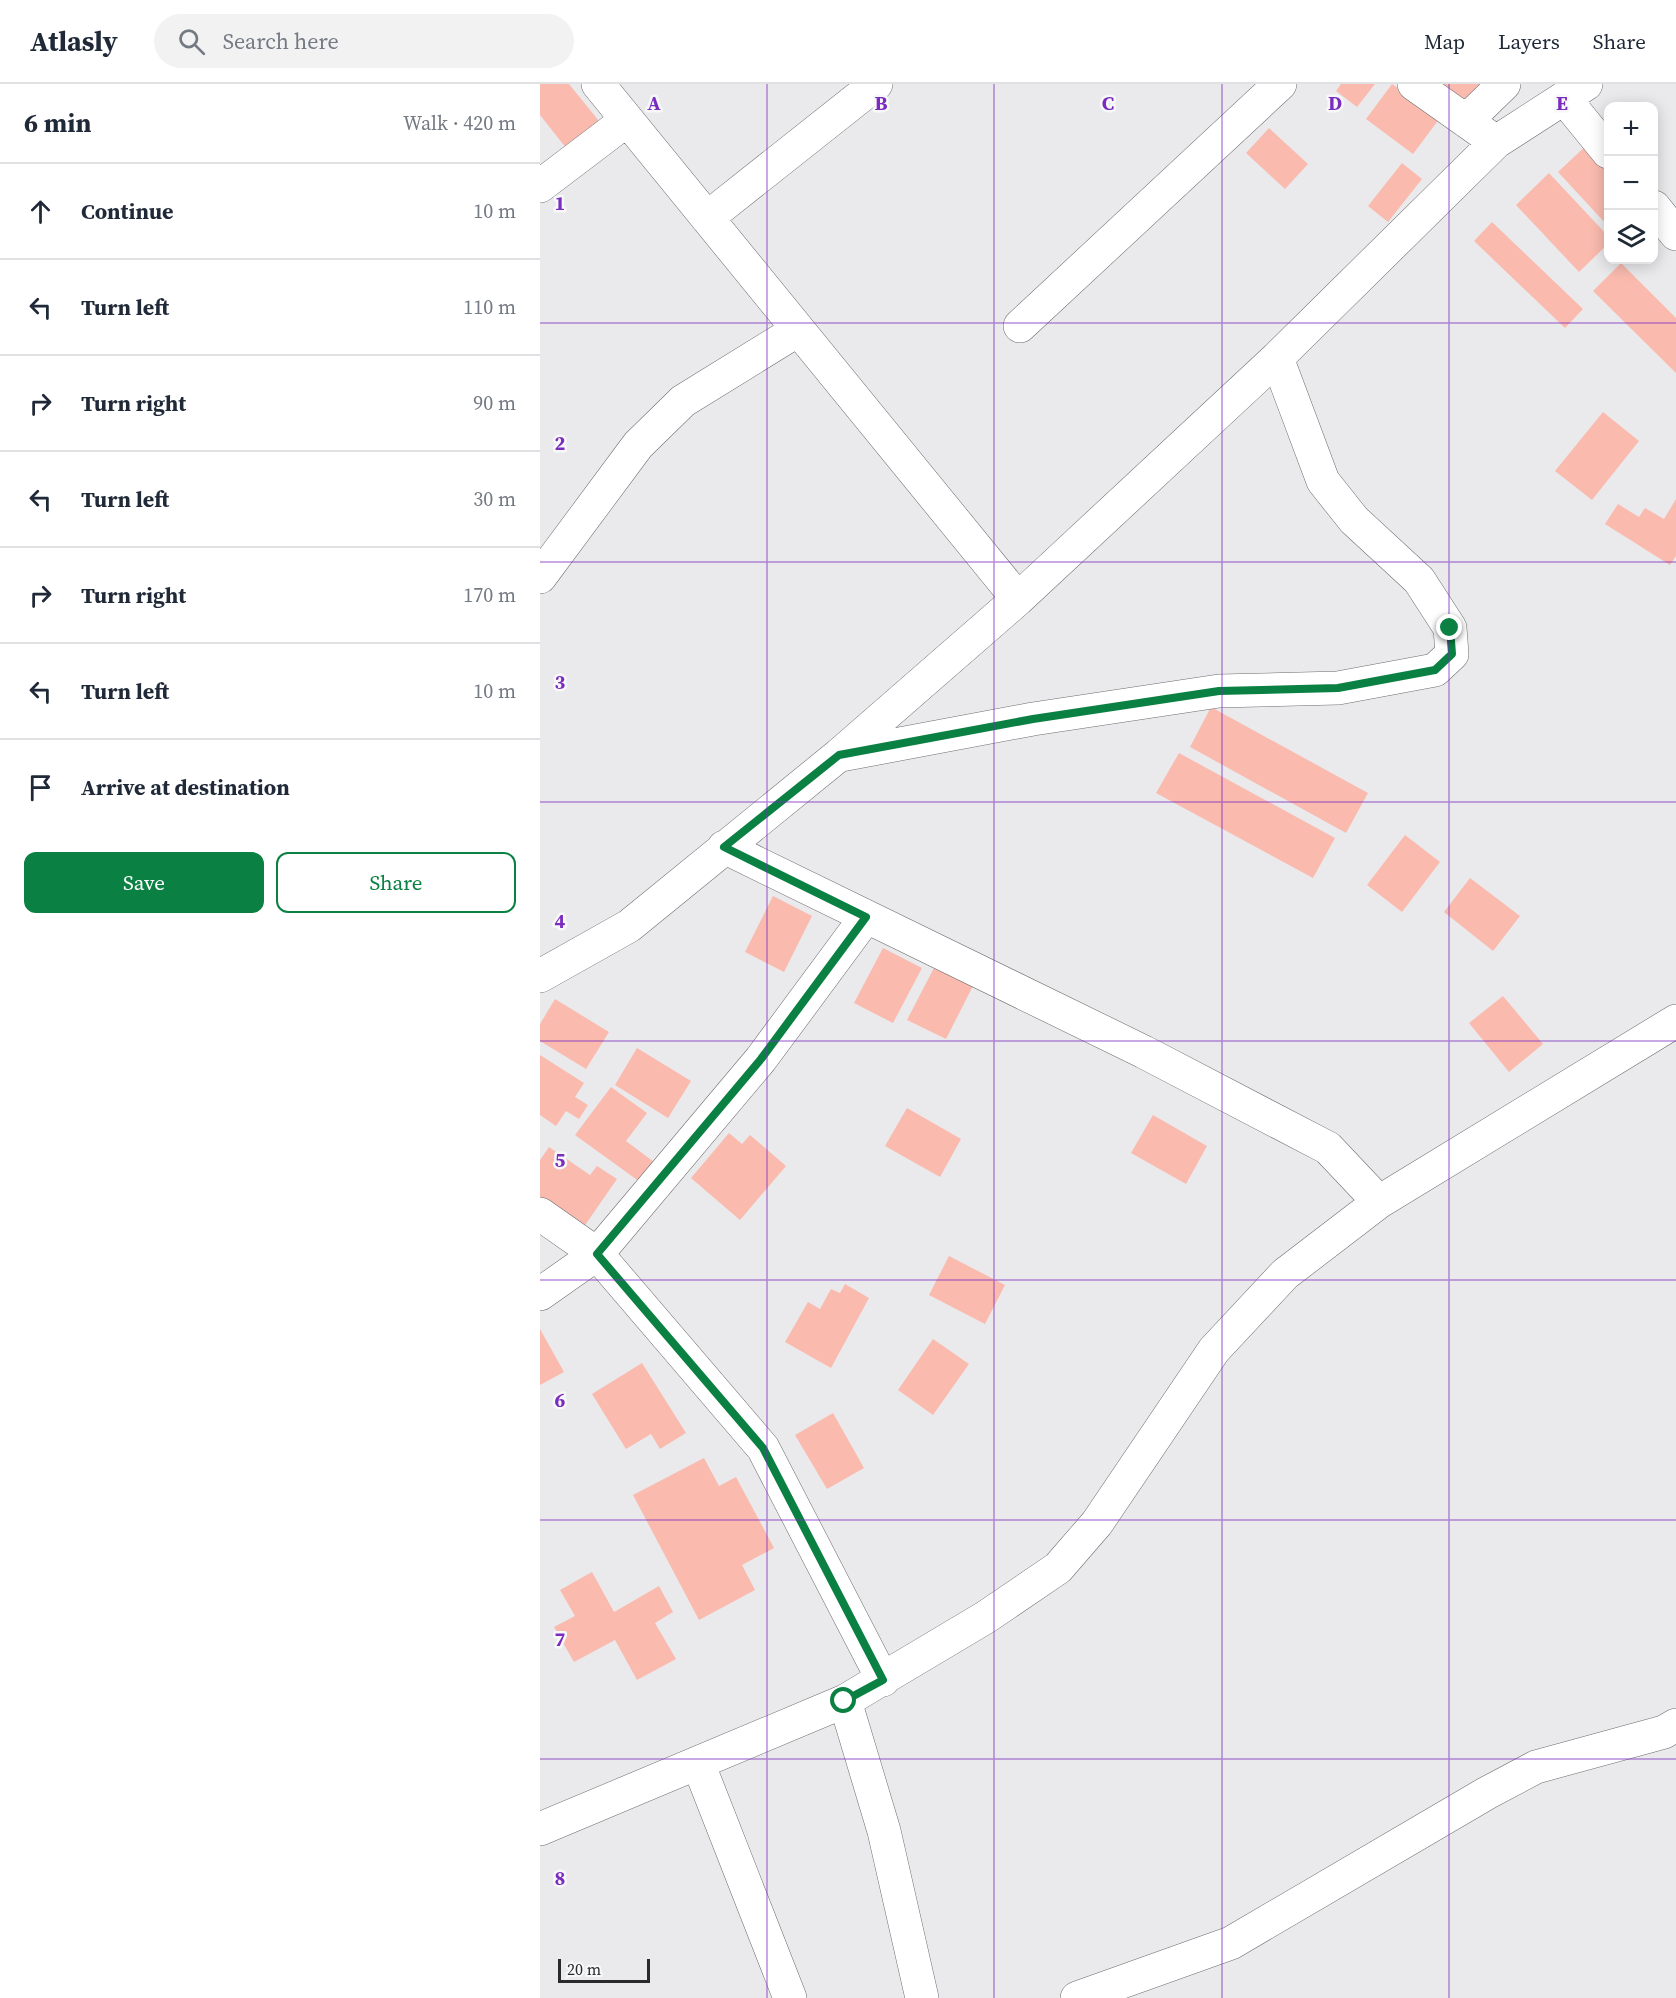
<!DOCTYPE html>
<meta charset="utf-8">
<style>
body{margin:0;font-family:"Source Serif 4",serif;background:#f2f2f3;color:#1f2937}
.controls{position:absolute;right:18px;top:18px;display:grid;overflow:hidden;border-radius:12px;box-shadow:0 3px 15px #0003}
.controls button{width:54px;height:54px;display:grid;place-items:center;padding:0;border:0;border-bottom:2px solid #e0e1e3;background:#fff;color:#1f2937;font:30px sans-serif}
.scale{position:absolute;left:18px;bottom:15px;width:92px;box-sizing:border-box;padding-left:6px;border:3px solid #2a2a2b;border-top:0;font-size:16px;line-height:21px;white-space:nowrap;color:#2a2a2b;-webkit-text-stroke:4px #f7f8fa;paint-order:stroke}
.stop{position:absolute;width:18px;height:18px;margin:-14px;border:4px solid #0b8043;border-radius:50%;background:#fff}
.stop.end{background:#0b8043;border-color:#fff;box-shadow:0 2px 6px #0008}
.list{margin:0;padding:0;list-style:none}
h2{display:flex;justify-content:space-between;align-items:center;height:78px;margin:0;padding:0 24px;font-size:26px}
h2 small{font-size:20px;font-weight:400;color:#747a83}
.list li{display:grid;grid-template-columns:39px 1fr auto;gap:18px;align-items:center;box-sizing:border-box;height:96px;padding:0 24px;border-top:2px solid #e0e1e3}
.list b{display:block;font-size:22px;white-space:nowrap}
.list em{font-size:20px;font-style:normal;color:#747a83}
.actions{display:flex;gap:12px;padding:18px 24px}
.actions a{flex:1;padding:14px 0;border:2px solid #0b8043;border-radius:12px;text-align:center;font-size:21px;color:#0b8043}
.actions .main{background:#0b8043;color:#fff}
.icon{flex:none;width:33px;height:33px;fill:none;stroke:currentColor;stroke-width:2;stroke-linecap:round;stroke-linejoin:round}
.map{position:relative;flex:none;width:1136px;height:1914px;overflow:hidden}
header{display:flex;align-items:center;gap:36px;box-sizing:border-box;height:84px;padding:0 30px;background:#fff;border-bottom:2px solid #e0e1e3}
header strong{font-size:28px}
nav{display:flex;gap:33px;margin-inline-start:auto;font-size:21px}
.search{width:420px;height:54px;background:#f2f2f3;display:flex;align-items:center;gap:15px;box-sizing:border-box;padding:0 21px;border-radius:33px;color:#747a83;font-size:22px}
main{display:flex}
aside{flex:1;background:#fff}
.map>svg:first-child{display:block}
.building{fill:#fabaae}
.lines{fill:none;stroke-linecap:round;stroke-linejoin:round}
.minor-casing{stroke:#6c6d6f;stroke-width:34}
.minor{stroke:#fff;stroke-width:33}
.route{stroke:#0b8043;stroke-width:8}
.grid{fill:none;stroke:#7b2cbf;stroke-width:1.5;stroke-opacity:0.55}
.grid-label{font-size:20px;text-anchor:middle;font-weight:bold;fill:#7b2cbf;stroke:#f7f8fa;stroke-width:5;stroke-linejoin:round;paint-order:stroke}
</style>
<header>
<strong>Atlasly</strong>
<div class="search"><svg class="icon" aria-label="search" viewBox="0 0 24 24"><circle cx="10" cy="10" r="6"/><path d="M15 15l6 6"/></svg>Search here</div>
<nav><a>Map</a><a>Layers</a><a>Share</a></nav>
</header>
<main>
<aside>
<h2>6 min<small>Walk · 420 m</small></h2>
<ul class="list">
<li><svg class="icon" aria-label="ahead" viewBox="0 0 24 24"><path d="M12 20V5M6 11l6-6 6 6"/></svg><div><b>Continue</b></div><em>10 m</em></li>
<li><svg class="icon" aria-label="left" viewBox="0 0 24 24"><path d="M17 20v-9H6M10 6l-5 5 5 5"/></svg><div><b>Turn left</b></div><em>110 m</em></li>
<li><svg class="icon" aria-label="right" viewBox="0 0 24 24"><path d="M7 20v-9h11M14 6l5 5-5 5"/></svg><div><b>Turn right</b></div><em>90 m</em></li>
<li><svg class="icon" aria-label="left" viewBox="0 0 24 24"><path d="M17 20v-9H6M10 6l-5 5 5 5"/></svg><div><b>Turn left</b></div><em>30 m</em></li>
<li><svg class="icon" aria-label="right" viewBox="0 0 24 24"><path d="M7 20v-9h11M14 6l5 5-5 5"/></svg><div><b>Turn right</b></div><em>170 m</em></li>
<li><svg class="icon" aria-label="left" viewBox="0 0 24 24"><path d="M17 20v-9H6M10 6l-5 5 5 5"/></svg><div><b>Turn left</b></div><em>10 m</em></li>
<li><svg class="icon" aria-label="arrive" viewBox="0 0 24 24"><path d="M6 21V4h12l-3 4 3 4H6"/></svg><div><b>Arrive at destination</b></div></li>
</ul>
<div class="actions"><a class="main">Save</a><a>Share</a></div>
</aside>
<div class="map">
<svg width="1136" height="1914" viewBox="0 0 1136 1914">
<rect width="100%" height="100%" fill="#eaeaed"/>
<path class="building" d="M0 0H29L63 42 30 69 0 31Z
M801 0H835L817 23 796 7Z
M852 0 900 34 873 70 826 35Z
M901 0H947L934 21Z
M729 44 768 80 745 105 706 69Z
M1051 57 1068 75V142L1018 88Z
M862 79 882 95 848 138 828 122Z
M1009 89 1068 152V160L1039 188 976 121Z
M952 138 1043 225 1025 244 934 157Z
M1081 179 1136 234V289L1053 207Z
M1063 328 1099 357 1052 416 1015 387Z
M1136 415V472L1130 481 1065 440 1078 420 1099 433 1105 424 1124 435Z
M671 623 828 709 806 749 650 663Z
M639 669 795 754 773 794 616 709Z
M865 751 900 778 862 828 827 801Z
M930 794 980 832 953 867 904 828Z
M233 812 272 832 244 888 205 868Z
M343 864 382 884 353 939 314 919Z
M396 880 434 900 406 955 367 936Z
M963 912 1003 960 969 988 929 939Z
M15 915 69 948 46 985 0 957V940Z
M97 964 151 997 128 1034 75 1001Z
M0 971 44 999 35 1013 48 1021 39 1035 26 1027 16 1042 0 1031Z
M71 1003 107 1029 86 1057 122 1084 107 1103 35 1051Z
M367 1024 421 1055 400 1093 345 1062Z
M613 1031 667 1062 646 1100 591 1069Z
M189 1049 202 1060 210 1051 246 1082 200 1136 151 1094Z
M9 1063 50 1091 57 1082 77 1095 41 1147 0 1118V1076Z
M409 1172 465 1201 445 1240 389 1211Z
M305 1200 329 1214 291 1284 245 1258 268 1218 280 1225 291 1205 300 1209Z
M0 1245 24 1288 0 1301Z
M393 1255 429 1280 393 1331 358 1306Z
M102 1279 146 1349 120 1365 111 1350 86 1365 52 1310Z
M293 1329 324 1384 287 1405 255 1351Z
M164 1374 179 1402 196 1393 234 1464 202 1481 215 1506 159 1536 93 1411Z
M52 1488 74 1528 119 1502 133 1528 115 1539 136 1575 97 1596 75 1556 34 1578 14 1543 35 1532 20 1506Z"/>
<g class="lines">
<g class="minor-casing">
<path id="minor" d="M58 0 478 515
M874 0 956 58
M1024 14 1068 68
M926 37 964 0
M0 102 87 36
M1114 123 1136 150
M167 134 336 0
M480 242 740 0
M0 493 98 361 143 317 258 246
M301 671 493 635 679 607 798 604 895 586 912 570 910 544 879 496 814 436 783 397 737 274
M184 763 604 968 788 1064 839 1118
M0 892 89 842 299 671 478 515 737 274 956 58 1046 0
M0 1130 57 1170 223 1364 343 1596
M0 1210 57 1170 221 975 326 833
M305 1617 344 1747 382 1914
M158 1679 250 1914
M0 1745 305 1617 446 1533 518 1484 557 1439 674 1266 745 1190 839 1118 1136 937
M537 1914 691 1859 947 1709 996 1683 1124 1648 1136 1641"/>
</g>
<use href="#minor" class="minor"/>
</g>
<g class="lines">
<path class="route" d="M304 1617 343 1596 223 1364 57 1170 221 975 326 833 184 763 299 671 493 635 679 607 798 604 895 586 912 570 910 544"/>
</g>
<path class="grid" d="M227 0V1914M454 0V1914M682 0V1914M909 0V1914M0 239H1136M0 478H1136M0 718H1136M0 957H1136M0 1196H1136M0 1436H1136M0 1675H1136"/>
<g class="grid-label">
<text x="114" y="26">A</text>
<text x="341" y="26">B</text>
<text x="568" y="26">C</text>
<text x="795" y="26">D</text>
<text x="1022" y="26">E</text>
<text x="20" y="126">1</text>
<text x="20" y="366">2</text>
<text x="20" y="605">3</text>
<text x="20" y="844">4</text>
<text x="20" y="1083">5</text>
<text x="20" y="1323">6</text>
<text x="20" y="1562">7</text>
<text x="20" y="1801">8</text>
</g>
</svg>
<div class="controls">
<button>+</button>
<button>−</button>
<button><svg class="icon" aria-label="layers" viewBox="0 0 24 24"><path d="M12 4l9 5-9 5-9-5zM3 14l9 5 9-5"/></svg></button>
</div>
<div class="scale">20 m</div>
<div class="stop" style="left:304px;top:1617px"></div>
<div class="stop end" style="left:910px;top:544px"></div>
</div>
</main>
